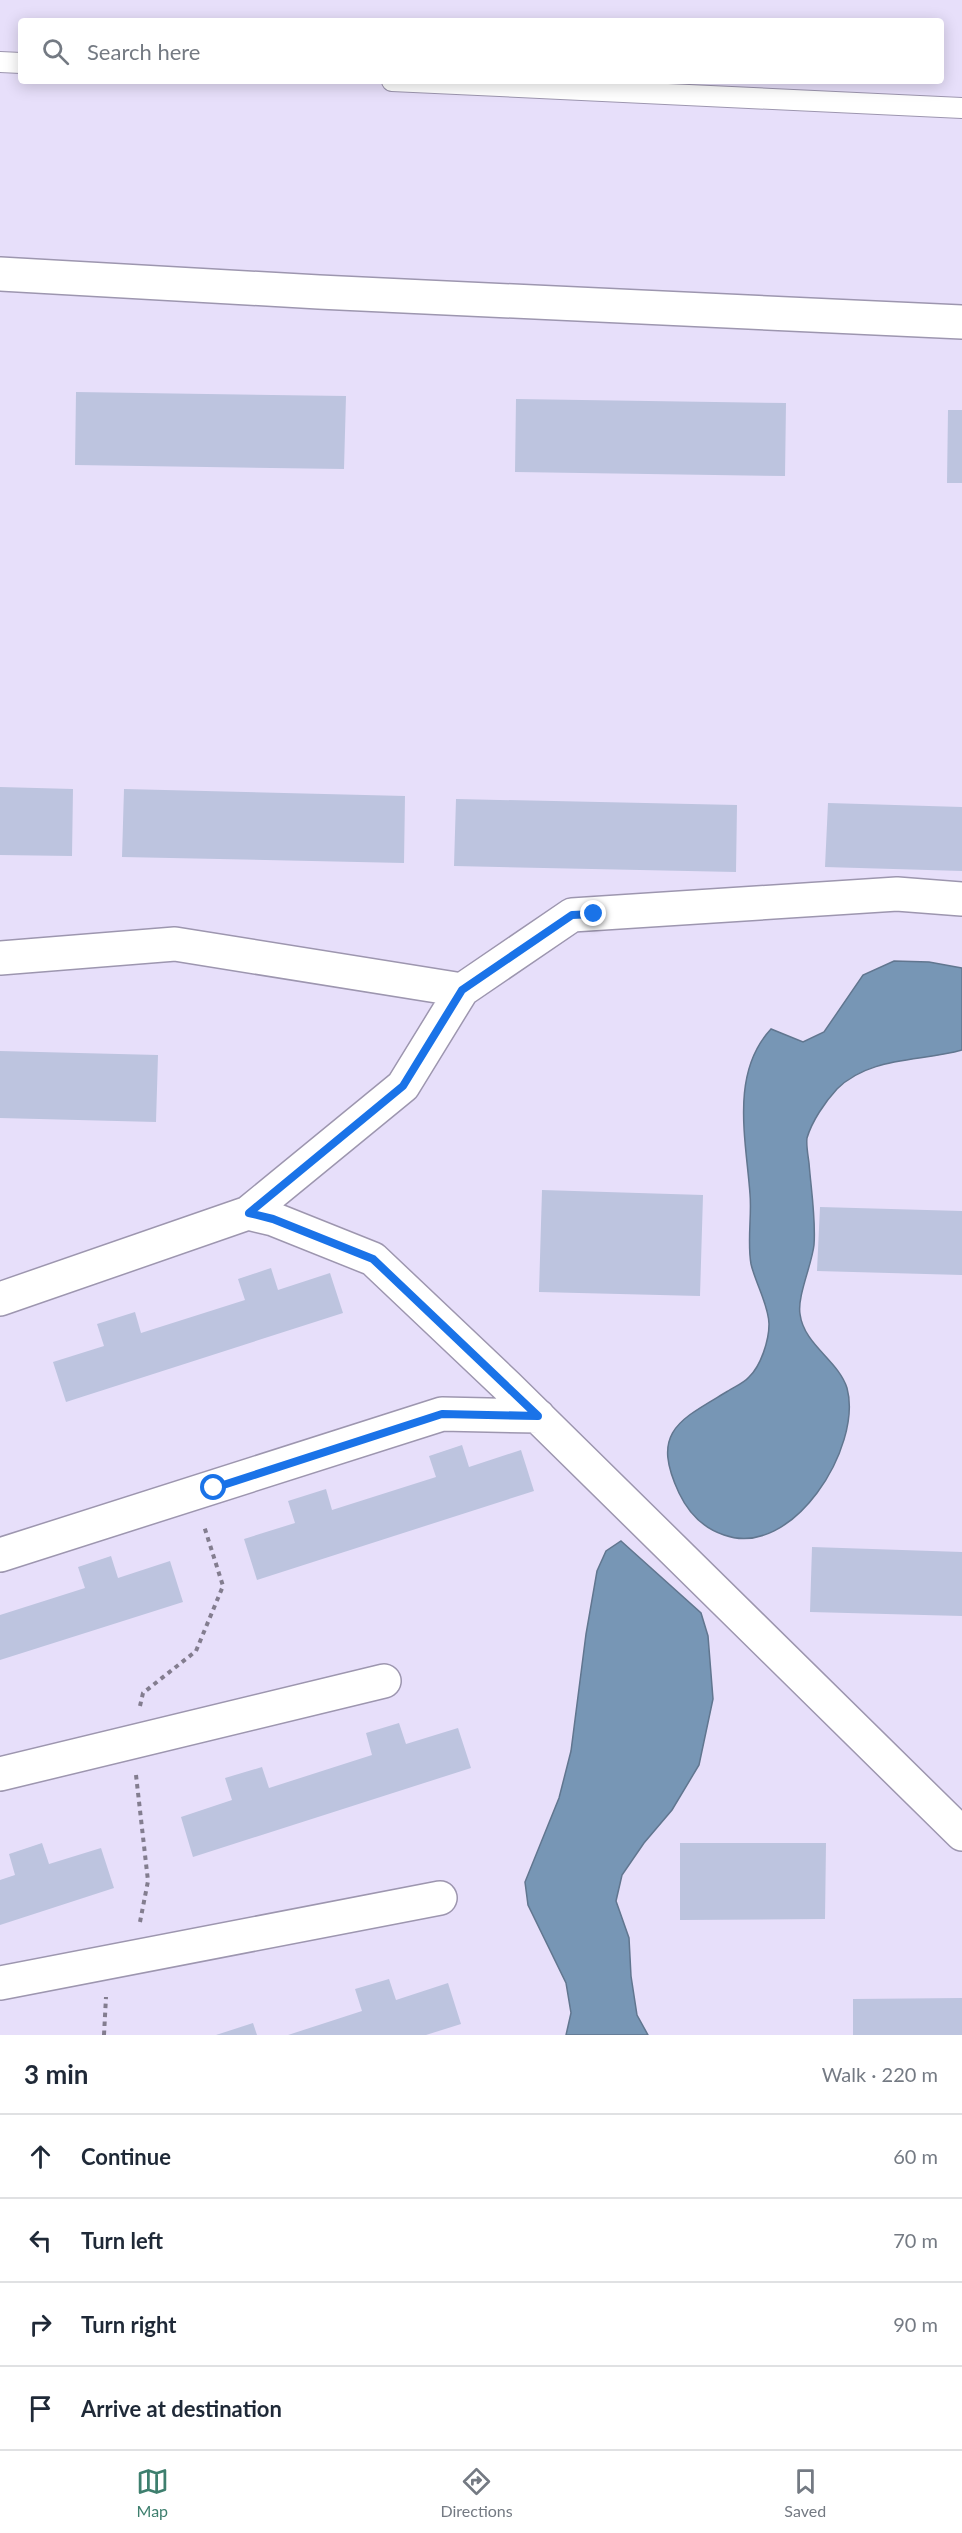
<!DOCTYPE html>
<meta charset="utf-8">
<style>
body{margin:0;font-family:Lato,sans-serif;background:#f6f6f7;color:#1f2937}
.stop{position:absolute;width:18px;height:18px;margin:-14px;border:4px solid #1a73e8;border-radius:50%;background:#fff}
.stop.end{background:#1a73e8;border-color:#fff;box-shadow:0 2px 6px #0008}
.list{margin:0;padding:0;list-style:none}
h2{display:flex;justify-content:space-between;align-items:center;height:78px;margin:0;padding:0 24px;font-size:26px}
h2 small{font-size:20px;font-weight:400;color:#747a83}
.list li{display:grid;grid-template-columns:39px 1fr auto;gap:18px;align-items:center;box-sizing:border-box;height:84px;padding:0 24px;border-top:2px solid #e0e1e3}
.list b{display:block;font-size:22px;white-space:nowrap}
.list em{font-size:20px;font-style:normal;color:#747a83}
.icon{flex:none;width:33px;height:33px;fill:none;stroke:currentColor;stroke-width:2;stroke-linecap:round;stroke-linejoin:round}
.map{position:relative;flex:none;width:962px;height:2035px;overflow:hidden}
.search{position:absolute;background:#fff;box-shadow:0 3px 15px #0003;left:18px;right:18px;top:18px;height:66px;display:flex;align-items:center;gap:15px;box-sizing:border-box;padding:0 21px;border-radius:6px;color:#747a83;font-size:22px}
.sheet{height:414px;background:#fff}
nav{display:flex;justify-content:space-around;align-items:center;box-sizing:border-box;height:84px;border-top:2px solid #e0e1e3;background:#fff;font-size:16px;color:#747a83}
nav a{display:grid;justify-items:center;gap:3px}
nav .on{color:#3e7f6e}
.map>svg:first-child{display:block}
.water{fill:#7796b5;stroke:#61768f;stroke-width:1.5}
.building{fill:#bdc4df}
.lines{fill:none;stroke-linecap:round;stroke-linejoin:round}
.lane-casing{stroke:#9d96af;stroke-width:22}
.street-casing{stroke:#9d96af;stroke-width:36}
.path{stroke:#837d8f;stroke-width:4;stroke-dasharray:4.5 4.5;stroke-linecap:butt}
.lane{stroke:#fff;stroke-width:20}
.street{stroke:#fff;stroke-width:33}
.route{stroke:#1a73e8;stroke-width:8}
</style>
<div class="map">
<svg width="962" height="2035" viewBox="0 0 962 2035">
<rect width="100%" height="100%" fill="#e7dffa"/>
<path class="water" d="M894 961 929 962 962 968V1050C921 1062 870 1056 837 1089 825 1102 812 1121 807 1138 806 1145 808 1155 809 1163 811 1189 816 1219 814 1245 812 1264 797 1297 800 1314 804 1345 838 1360 847 1388 863 1447 792 1560 724 1535 703 1528 688 1512 679 1493 650 1431 680 1420 728 1391 734 1387 744 1383 749 1377 761 1366 769 1340 769 1324 769 1306 755 1282 751 1264 747 1241 752 1216 750 1194 746 1139 730 1073 771 1029L803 1042 824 1032 863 975Z
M621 1541 701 1613 708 1636 713 1699 699 1765 672 1810 644 1843 622 1875 616 1901 629 1938 631 1976 637 2015 648 2035H566L571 2013 566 1983 528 1905 525 1882 559 1798 571 1751 586 1634 597 1571 606 1551Z"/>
<path class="building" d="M76 392 346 396 344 469 75 465Z
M516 399 786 403 785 476 515 472Z
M948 410H962V483H947Z
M0 787 73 789 72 856 0 855Z
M124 789 405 796 404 863 122 857Z
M456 799 737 805 736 872 454 866Z
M828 803 962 807V871L825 867Z
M0 1051 158 1055 156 1122 0 1118Z
M542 1190 703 1195 700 1296 539 1292Z
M820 1207 962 1211V1275L817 1271Z
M271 1268 278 1290 330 1273 343 1313 66 1402 53 1362 104 1346 97 1324 135 1312 141 1333 245 1300 238 1279Z
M462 1445 469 1467 521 1450 534 1491 257 1580 244 1539 295 1523 288 1501 326 1489 332 1510 436 1477 429 1456Z
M812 1547 962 1552V1616L810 1612Z
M111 1556 118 1578 170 1561 183 1602 0 1660V1615L85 1588 78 1567Z
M399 1723 406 1744 458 1728 471 1768 193 1857 181 1817 232 1800 225 1778 262 1767 269 1788 372 1755 366 1733Z
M42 1843 49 1864 101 1848 114 1888 0 1925V1880L15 1875 9 1854Z
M680 1843H826L825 1919 680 1920Z
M389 1979 396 2000 448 1983 461 2024 426 2035H288L362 2011 355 1989Z
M962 1998V2035H853V1999Z
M253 2023 257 2035H216Z"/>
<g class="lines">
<g class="lane-casing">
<path id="lane" d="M0 62 21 63
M392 81 962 108"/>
</g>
<g class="street-casing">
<path id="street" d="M0 274 319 292 962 322
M0 958 175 944 462 990
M248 1213 273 1219 373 1259 507 1386 962 1834
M0 1299 248 1213 403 1086 462 990 572 915 897 894 962 899
M0 1555 442 1414 538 1416
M0 1774 384 1681
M0 1983 440 1898"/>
</g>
<path class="path" d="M140 1706 143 1693 196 1651 223 1586 204 1526
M136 1775 148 1881 140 1922
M104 2035 106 1997"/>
<use href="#lane" class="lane"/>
<use href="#street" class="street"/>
</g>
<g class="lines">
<path class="route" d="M214 1488 442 1414 538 1416 373 1259 273 1219 249 1213 403 1086 462 990 572 915 594 914"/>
</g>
</svg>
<div class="stop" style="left:214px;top:1488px"></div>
<div class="stop end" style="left:594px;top:914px"></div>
<div class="search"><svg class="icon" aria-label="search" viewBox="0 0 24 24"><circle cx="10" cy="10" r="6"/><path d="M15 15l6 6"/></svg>Search here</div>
</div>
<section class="sheet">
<h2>3 min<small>Walk · 220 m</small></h2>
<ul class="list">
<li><svg class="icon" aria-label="ahead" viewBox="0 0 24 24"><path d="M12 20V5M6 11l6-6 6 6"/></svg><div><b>Continue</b></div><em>60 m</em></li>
<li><svg class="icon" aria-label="left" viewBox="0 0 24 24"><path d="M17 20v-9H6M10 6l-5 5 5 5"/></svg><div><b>Turn left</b></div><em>70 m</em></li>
<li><svg class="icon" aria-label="right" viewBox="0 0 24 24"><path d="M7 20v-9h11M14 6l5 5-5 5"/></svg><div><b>Turn right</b></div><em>90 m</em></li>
<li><svg class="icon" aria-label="arrive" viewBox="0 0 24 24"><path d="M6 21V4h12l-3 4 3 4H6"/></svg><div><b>Arrive at destination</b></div></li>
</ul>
</section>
<nav>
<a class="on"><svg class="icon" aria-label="map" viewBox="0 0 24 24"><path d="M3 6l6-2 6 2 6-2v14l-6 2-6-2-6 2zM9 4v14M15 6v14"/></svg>Map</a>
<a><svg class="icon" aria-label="directions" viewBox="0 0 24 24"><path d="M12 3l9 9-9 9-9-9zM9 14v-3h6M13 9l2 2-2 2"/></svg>Directions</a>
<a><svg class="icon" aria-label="saved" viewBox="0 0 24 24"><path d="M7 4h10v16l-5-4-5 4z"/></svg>Saved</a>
</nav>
